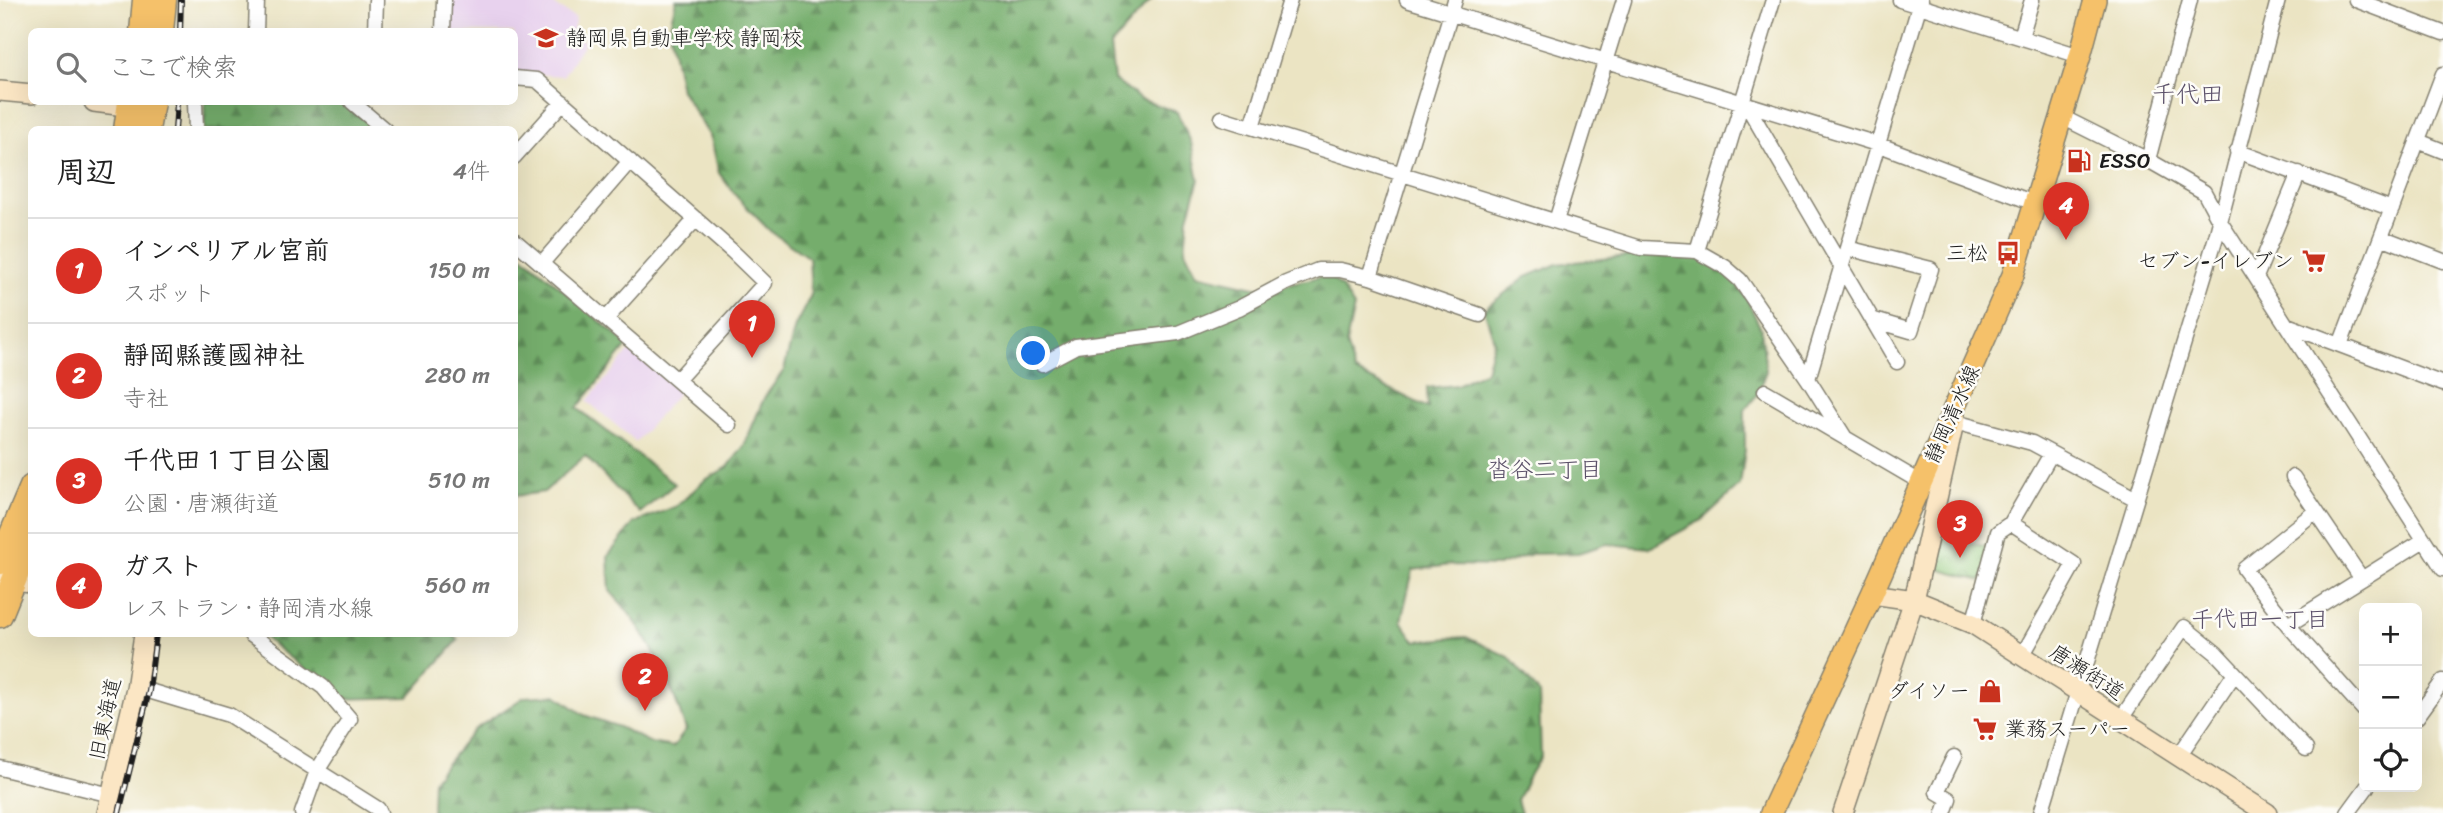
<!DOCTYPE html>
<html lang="ja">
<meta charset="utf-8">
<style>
body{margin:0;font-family:Sriracha,"Klee One",sans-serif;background:#f6f6f6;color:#222}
.controls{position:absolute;right:21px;bottom:21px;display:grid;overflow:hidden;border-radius:10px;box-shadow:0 7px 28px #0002}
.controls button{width:63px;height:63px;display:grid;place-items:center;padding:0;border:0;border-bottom:2px solid #e0e0e0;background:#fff;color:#222;font:35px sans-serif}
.you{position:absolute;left:1034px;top:354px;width:24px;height:24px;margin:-18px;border:5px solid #fff;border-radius:50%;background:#1a73e8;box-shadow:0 0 0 10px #1a73e833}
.badge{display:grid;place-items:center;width:46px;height:46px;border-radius:50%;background:#d93025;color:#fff;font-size:23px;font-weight:700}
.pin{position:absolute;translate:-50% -58px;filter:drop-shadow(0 2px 4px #0008)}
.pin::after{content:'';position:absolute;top:37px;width:24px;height:21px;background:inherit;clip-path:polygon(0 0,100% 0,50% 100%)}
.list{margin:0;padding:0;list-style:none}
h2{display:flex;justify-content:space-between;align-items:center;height:91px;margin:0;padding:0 28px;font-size:30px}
h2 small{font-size:23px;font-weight:400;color:#767676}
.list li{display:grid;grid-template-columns:46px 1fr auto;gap:21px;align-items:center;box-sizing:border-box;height:105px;padding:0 28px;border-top:2px solid #e0e0e0}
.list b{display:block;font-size:26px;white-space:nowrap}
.list p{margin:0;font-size:23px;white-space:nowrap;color:#767676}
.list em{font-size:23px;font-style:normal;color:#767676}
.icon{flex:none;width:38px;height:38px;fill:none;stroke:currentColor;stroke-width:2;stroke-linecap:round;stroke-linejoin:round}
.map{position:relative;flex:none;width:2443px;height:813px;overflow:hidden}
.search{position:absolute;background:#fff;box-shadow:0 7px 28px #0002;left:28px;top:28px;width:490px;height:77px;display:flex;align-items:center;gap:18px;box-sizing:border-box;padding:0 24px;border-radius:10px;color:#767676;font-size:26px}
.panel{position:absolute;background:#fff;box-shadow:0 7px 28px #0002;left:28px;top:126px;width:490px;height:511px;border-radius:10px}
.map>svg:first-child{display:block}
.built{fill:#e8d2ee}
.forest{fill:url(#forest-firs);stroke:#486444;stroke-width:2}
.park{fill:url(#park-crowns);stroke:#57724c;stroke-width:2}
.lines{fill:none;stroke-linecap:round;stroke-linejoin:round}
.street-casing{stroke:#848070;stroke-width:17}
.secondary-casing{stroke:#848070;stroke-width:22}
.primary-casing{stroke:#848070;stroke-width:24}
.highway-casing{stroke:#848070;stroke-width:27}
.street{stroke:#fff;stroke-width:14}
.secondary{stroke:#fbe6c4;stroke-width:19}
.primary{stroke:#f5c16b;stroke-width:21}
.highway{stroke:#f5c16b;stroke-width:24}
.rail-casing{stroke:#1c1c1c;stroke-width:6}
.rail{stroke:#fdfcf7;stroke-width:3.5;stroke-dasharray:10;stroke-linecap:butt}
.labels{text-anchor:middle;stroke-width:5;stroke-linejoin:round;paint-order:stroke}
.poi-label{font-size:21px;fill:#1c1c1c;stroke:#fdfcf7;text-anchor:start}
.street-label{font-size:21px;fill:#1c1c1c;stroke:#fdfcf7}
.neighbourhood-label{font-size:23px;fill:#5b5069;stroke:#fdfcf7}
.quarter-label{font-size:24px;fill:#5b5069;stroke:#fdfcf7}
</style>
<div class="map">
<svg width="2443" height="813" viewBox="0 0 2443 813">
<defs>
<pattern id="forest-firs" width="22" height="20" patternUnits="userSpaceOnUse" patternTransform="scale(1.75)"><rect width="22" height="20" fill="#75ad6c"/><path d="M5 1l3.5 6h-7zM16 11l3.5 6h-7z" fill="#5f8c58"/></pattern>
<pattern id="park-crowns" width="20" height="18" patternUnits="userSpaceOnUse" patternTransform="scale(1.75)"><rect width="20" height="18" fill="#92c97c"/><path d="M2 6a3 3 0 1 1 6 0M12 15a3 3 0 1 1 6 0" fill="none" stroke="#7dac6b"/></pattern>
</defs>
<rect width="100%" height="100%" fill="#fdfcf7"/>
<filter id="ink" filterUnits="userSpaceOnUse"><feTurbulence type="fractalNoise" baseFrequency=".0143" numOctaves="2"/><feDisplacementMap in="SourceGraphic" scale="14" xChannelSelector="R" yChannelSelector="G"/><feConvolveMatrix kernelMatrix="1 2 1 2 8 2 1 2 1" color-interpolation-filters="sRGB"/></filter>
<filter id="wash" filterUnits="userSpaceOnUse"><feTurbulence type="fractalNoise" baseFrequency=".00686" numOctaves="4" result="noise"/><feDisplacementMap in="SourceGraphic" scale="28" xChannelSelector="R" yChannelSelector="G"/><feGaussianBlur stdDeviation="1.57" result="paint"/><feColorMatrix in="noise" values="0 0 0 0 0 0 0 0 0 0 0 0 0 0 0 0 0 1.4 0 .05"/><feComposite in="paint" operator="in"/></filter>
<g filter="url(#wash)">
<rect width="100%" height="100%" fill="#ebe4c3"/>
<path class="built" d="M449 0H556L554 5 576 18 572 33 585 42 563 76 515 73 514 32H448Z
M631 349 680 391 636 442 587 401Z"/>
<path class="forest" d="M676 0H1151L1110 46 1114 80 1140 99 1177 112 1191 142 1199 180 1188 217 1185 250 1197 274 1263 289 1329 275 1342 288 1354 307 1346 344 1355 372 1428 408 1427 388 1457 385 1486 371 1494 340 1484 309 1526 277 1557 264 1637 255 1692 253 1729 275 1747 299 1761 329 1766 371 1756 396 1745 410V450L1740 485 1702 520 1650 548 1607 544 1578 553 1531 554 1498 566 1450 565 1413 570 1401 621 1415 641 1466 637 1509 657 1539 693 1541 756 1530 774 1517 800 1521 813H432L433 780 474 730 524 697 556 695 584 715 619 727 651 743 673 747 686 730C670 679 647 629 610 591L608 556 634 523 677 506 705 480 728 467 744 446 764 398 784 370 795 326 811 295 809 258 770 231 737 197 719 173 711 138 681 90 669 30Z
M205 102H344L377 129 204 130Z
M514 248 628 345 577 408 675 484 640 513 585 456 544 492 515 496Z
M260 634H452L458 640 409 697 342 699Z"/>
<path class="park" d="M1939 534 1991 548 1982 581 1930 567Z"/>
</g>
<g filter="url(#ink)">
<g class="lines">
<g class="street-casing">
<path id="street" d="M1407 0 1877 144 2034 203
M1900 0 2080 56
M2356 0 2443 33
M256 32 257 0
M375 32 376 0
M443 32 444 0
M2021 37 2032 0
M514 78 537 80 732 251 765 283 677 380
M195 102 196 130
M352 102 385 130
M1745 102 1897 362
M2062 117 2148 160 2204 192 2219 220 2443 569
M1222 118 1641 248 1697 251 1725 267 1740 280 1808 379
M1252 127 1290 0
M2418 141 2443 151
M2237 151 2392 209
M514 157 563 102
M2148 160 2190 0
M1556 221 1624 0
M2381 237 2443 261
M514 240 729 425
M1847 248 1931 269 1911 331 1874 320
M1697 251 1773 0
M542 263 630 161
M1370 277 1455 0
M2256 277 2299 173
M606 319 696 219
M2287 325 2443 384
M2340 345 2443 74
M1042 364 1076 346 1178 333 1239 308 1286 283 1318 270H1340L1370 277 1480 315
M1765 391 1922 483
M1955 422 2032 443 2136 499
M1844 436 1808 379 1921 0
M2293 477 2362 579
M2316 511 2244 569 2288 625 2364 710
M2011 523 2074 564 2022 656
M1973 624 1998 532 2011 523 2051 454
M2288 625 2424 540
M250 634 323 687 350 719 317 771 302 813
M136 689 149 691 229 715 378 809 380 813
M2417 717 2443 681
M2120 720 2184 627 2216 653 2306 749
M2178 757 2235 673
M0 768 111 795
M1944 813 1949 799 1937 792 1954 757
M2041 813 2216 237 2278 0
M2348 813 2367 787"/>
</g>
<g class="secondary-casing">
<path id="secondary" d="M0 91 32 94
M94 102 141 108
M0 580 32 583
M1872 594 1914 600 1973 624 2267 813
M107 813 136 689 144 634
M1843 813 1914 600 1955 419"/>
</g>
<g class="primary-casing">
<path id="primary" d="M1771 813 1872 594 2013 275 2080 56 2095 0"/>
</g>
<g class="highway-casing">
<path id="highway" d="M142 32 145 0
M161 32 164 0
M126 130 130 102
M147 130 152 102
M0 562 32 487
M0 615 32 536"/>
</g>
<use href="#street" class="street"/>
<use href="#secondary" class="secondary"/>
<use href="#primary" class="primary"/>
<use href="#highway" class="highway"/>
<g class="rail-casing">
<path id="rail" d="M180 32 181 0
M175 130 177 102
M119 813 149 691 156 634"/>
</g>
<use href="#rail" class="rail"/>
</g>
</g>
<defs>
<g id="school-bare" transform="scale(1.89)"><path d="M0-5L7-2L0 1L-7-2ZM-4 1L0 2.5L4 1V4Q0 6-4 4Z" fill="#c8321e" stroke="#fdfcf7" stroke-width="2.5" paint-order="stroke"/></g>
<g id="fuel-bare" transform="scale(1.89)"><path d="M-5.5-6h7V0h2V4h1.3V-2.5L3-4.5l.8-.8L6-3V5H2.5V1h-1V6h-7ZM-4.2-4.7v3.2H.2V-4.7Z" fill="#c8321e" stroke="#fdfcf7" stroke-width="2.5" paint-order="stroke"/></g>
<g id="bus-bare" transform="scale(1.89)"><path d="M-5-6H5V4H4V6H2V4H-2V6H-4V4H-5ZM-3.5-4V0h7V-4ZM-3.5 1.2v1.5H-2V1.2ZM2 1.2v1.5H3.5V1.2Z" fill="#c8321e" stroke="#fdfcf7" stroke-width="2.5" paint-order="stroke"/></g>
<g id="supermarket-bare" transform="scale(1.89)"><path d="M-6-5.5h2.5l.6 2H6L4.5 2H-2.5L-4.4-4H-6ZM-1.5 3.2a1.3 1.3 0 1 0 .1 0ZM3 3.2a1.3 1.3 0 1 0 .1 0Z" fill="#c8321e" stroke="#fdfcf7" stroke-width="2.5" paint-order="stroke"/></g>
<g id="shop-bare" transform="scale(1.89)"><path d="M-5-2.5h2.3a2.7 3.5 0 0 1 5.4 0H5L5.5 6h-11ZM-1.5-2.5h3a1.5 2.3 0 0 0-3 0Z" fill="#c8321e" stroke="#fdfcf7" stroke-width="2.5" paint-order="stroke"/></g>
</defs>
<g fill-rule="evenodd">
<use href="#school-bare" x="546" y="38"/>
<use href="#fuel-bare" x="2079" y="161"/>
<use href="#bus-bare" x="2008" y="253"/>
<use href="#supermarket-bare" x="2314" y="261"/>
<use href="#shop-bare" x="1990" y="691"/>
<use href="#supermarket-bare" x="1985" y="729"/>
</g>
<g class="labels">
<g class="poi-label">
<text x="566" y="45">静岡県自動車学校 静岡校</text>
<text x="2099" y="168">ESSO</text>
<text x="1988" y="260" text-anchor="end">三松</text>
<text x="2294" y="268" text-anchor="end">セブン-イレブン</text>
<text x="1970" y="698" text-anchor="end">ダイソー</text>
<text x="2005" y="736">業務スーパー</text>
</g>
<g class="street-label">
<text transform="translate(1952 414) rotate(-66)" y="7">静岡清水線</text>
<text transform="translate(2087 672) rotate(33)" y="7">唐瀬街道</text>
<text transform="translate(105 719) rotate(-78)" y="7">旧東海道</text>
</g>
<g class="neighbourhood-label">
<text x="1545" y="477">沓谷二丁目</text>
<text x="2260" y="627">千代田一丁目</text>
</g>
<g class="quarter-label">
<text x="2188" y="102">千代田</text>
</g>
</g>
</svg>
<div class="controls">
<button>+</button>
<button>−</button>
<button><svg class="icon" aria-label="locate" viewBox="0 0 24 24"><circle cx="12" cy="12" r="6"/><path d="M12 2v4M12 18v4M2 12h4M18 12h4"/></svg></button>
</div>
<div class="you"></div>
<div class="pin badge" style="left:752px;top:358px">1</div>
<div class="pin badge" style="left:645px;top:711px">2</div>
<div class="pin badge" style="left:1960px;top:558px">3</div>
<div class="pin badge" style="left:2066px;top:240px">4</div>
<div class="search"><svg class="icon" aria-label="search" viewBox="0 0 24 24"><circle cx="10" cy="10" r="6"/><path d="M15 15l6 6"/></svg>ここで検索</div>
<section class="panel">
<h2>周辺<small>4件</small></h2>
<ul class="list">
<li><span class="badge">1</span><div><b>インペリアル宮前</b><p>スポット</p></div><em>150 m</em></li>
<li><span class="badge">2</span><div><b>靜岡縣護國神社</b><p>寺社</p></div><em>280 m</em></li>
<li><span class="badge">3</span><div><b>千代田１丁目公園</b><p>公園 · 唐瀬街道</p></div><em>510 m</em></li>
<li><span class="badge">4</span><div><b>ガスト</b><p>レストラン · 静岡清水線</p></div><em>560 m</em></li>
</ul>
</section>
</div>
